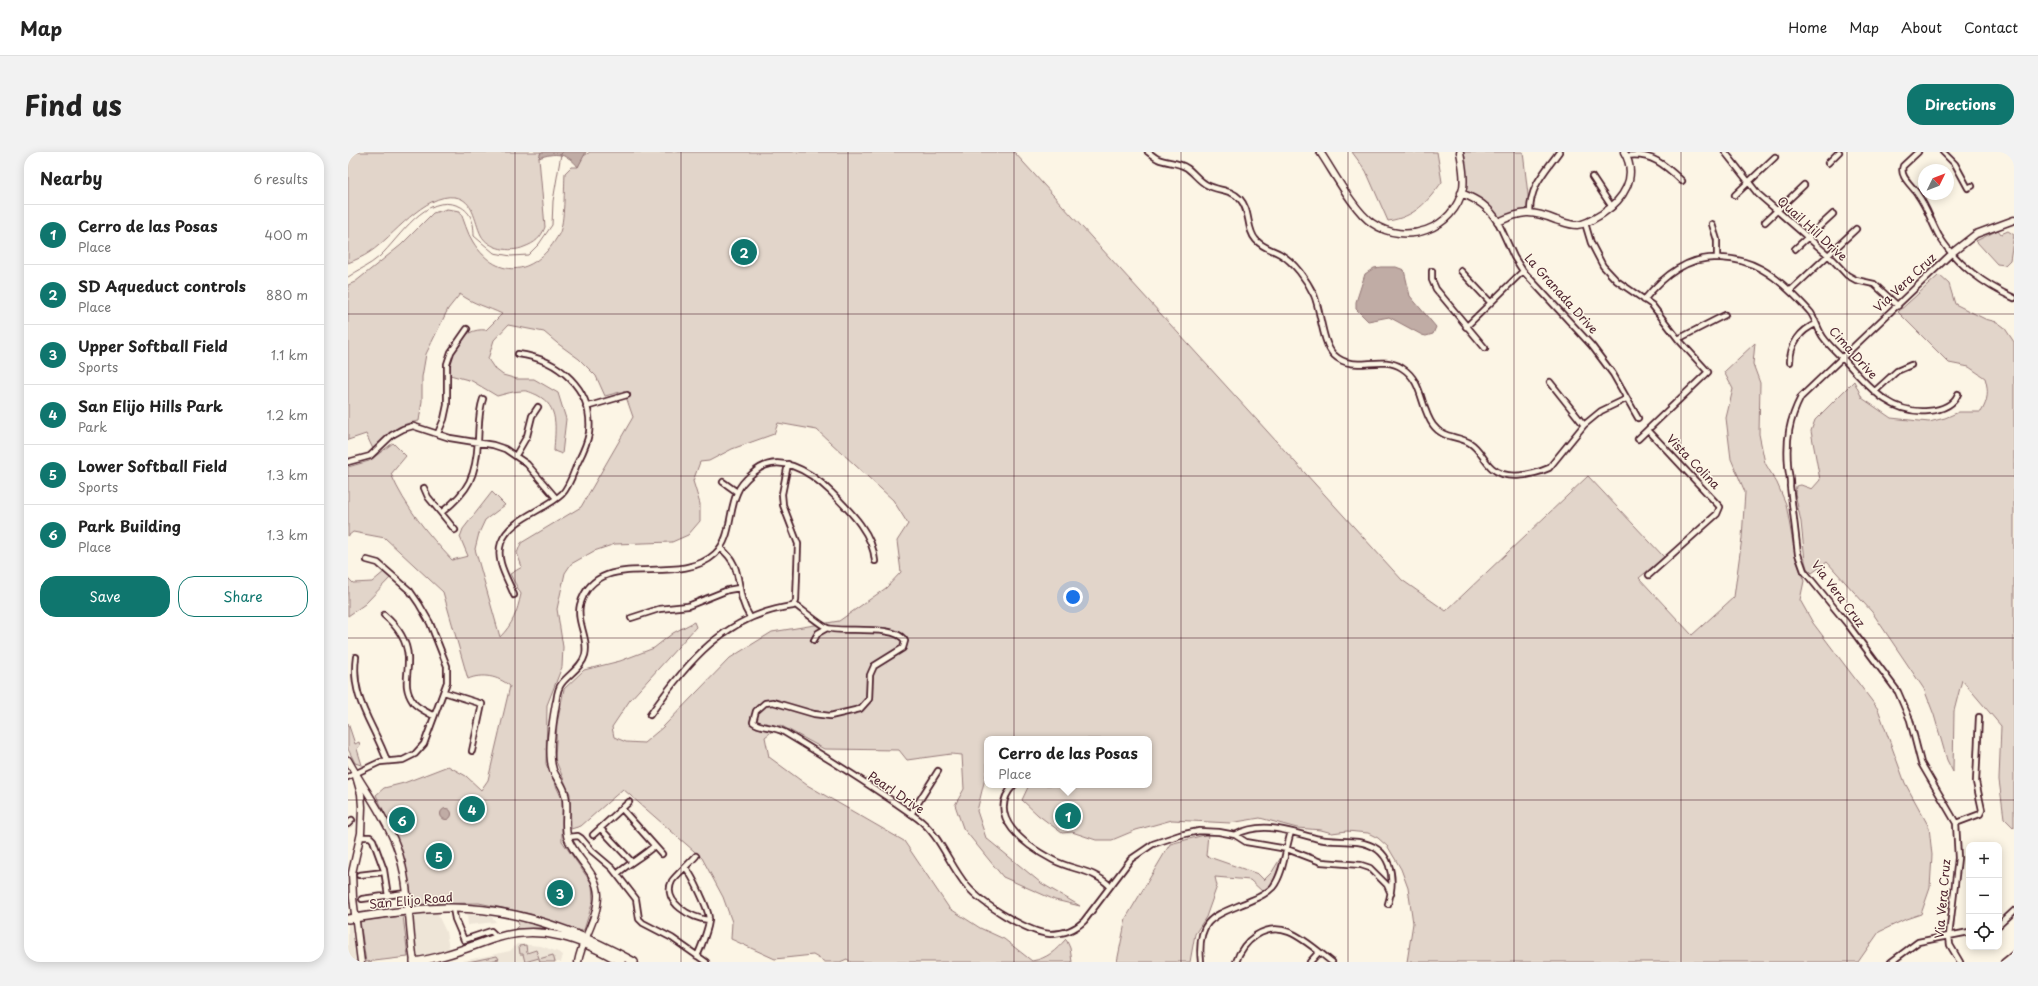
<!DOCTYPE html>
<meta charset="utf-8">
<style>
body{margin:0;font-family:"Playpen Sans",sans-serif;background:#f2f2f2;color:#222}
.controls{position:absolute;right:12px;bottom:12px;display:grid;overflow:hidden;border-radius:8px;box-shadow:0 2px 10px #0003}
.controls button{width:36px;height:36px;display:grid;place-items:center;padding:0;border:0;border-bottom:1px solid #e0e0e0;background:#fff;color:#222;font:20px sans-serif}
.compass{position:absolute;left:1570px;top:12px;width:36px;height:36px;border-radius:50%;background:#fff;box-shadow:0 2px 10px #0003;rotate:47deg}
.you{position:absolute;left:725px;top:445px;width:14px;height:14px;margin:-10px;border:3px solid #fff;border-radius:50%;background:#1a73e8;box-shadow:0 0 0 6px #1a73e833}
.badge{display:grid;place-items:center;width:26px;height:26px;border-radius:50%;background:#0f766e;color:#fff;font-size:13px;font-weight:700}
.pin{position:absolute;translate:-50% -50%;border:2px solid #fff;box-shadow:0 1px 4px #0006}
.popup{position:absolute;left:636px;top:584px;width:168px;height:52px;box-sizing:border-box;display:grid;place-content:center;border-radius:8px;background:#fff;filter:drop-shadow(0 1px 3px #0005);font-size:13px;white-space:nowrap;color:#767676}
.popup b{font-size:15px;color:#222}
.popup::after{content:'';position:absolute;left:50%;top:100%;margin-left:-8px;border:8px solid transparent;border-top-color:#fff}
.list{margin:0;padding:0;list-style:none}
h2{display:flex;justify-content:space-between;align-items:center;height:52px;margin:0;padding:0 16px;font-size:17px}
h2 small{font-size:13px;font-weight:400;color:#767676}
.list li{display:grid;grid-template-columns:26px 1fr auto;gap:12px;align-items:center;box-sizing:border-box;height:60px;padding:0 16px;border-top:1px solid #e0e0e0}
.list b{display:block;font-size:15px;white-space:nowrap}
.list p{margin:0;font-size:13px;white-space:nowrap;color:#767676}
.list em{font-size:13px;font-style:normal;color:#767676}
.actions{display:flex;gap:8px;padding:12px 16px}
.actions a{flex:1;padding:9px 0;border:1px solid #0f766e;border-radius:16px;text-align:center;font-size:14px;color:#0f766e}
.actions .main{background:#0f766e;color:#fff}
.icon{flex:none;width:22px;height:22px;fill:none;stroke:currentColor;stroke-width:2;stroke-linecap:round;stroke-linejoin:round}
.map{position:relative;flex:none;width:1666px;height:810px;overflow:hidden;border-radius:16px}
header{display:flex;align-items:center;gap:24px;box-sizing:border-box;height:56px;padding:0 20px;background:#fff;border-bottom:1px solid #e0e0e0}
header strong{font-size:19px}
nav{display:flex;gap:22px;margin-inline-start:auto;font-size:14px}
.intro{display:flex;align-items:center;justify-content:space-between;box-sizing:border-box;height:96px;padding:0 24px}
h1{margin:0;font-size:28px}
.button{padding:10px 18px;border-radius:16px;background:#0f766e;color:#fff;font-size:14px;font-weight:700}
main{display:flex;gap:24px;padding:0 24px}
aside{flex:1;background:#fff;border-radius:16px;box-shadow:0 2px 10px #0003}
.map>svg:first-child{display:block}
.built{fill:#eee5d7}
.green{fill:#e2d5ca;stroke:#967a7a}
.water{fill:#c0aca5;stroke:#917474}
.lines{fill:none;stroke-linecap:round;stroke-linejoin:round}
.stream{stroke:#917474;stroke-width:1}
.street-casing{stroke:#4a1f2b;stroke-width:8}
.secondary-casing{stroke:#4a1f2b;stroke-width:9}
.primary-casing{stroke:#4a1f2b;stroke-width:10}
.street{stroke:#fcf5e5;stroke-width:4.5}
.secondary{stroke:#fcf5e5;stroke-width:6}
.primary{stroke:#fcf5e5;stroke-width:7}
.grid{fill:none;stroke:#4a1f2b;stroke-width:1;stroke-opacity:0.55}
.labels{text-anchor:middle;stroke-width:3;stroke-linejoin:round;paint-order:stroke}
.street-label{font-size:12px;fill:#4a1f2b;stroke:#fcf5e5}
</style>
<header>
<strong>Map</strong>
<nav><a>Home</a><a>Map</a><a>About</a><a>Contact</a></nav>
</header>
<div class="intro"><h1>Find us</h1><a class="button">Directions</a></div>
<main>
<aside>
<h2>Nearby<small>6 results</small></h2>
<ul class="list">
<li><span class="badge">1</span><div><b>Cerro de las Posas</b><p>Place</p></div><em>400 m</em></li>
<li><span class="badge">2</span><div><b>SD Aqueduct controls</b><p>Place</p></div><em>880 m</em></li>
<li><span class="badge">3</span><div><b>Upper Softball Field</b><p>Sports</p></div><em>1.1 km</em></li>
<li><span class="badge">4</span><div><b>San Elijo Hills Park</b><p>Park</p></div><em>1.2 km</em></li>
<li><span class="badge">5</span><div><b>Lower Softball Field</b><p>Sports</p></div><em>1.3 km</em></li>
<li><span class="badge">6</span><div><b>Park Building</b><p>Place</p></div><em>1.3 km</em></li>
</ul>
<div class="actions"><a class="main">Save</a><a>Share</a></div>
</aside>
<div class="map">
<svg width="1666" height="810" viewBox="0 0 1666 810">
<rect width="100%" height="100%" fill="#fcf5e5"/>
<filter id="ink" filterUnits="userSpaceOnUse"><feTurbulence type="fractalNoise" baseFrequency=".025" numOctaves="2"/><feDisplacementMap in="SourceGraphic" scale="8" xChannelSelector="R" yChannelSelector="G"/><feConvolveMatrix kernelMatrix="1 2 1 2 8 2 1 2 1" color-interpolation-filters="sRGB"/></filter>
<g filter="url(#ink)">
<path class="built" d="M89 761 98 780 101 797 89 802 70 804 65 763Z
M119 762 143 764 148 770 120 773Z
M0 772H3L8 810H0Z
M169 792 193 794 210 800 215 803 213 810H110L162 799Z"/>
<path class="green" d="M0 0H193L191 6 197 75C193 86 187 91 176 95 163 101 140 97 133 83 126 69 126 48 107 45 76 41 45 85 22 100 15 105 7 108 0 111Z
M242 0H666L1054 428 1098 459 1240 324 1316 405 1291 426 1344 483 1386 445 1394 386 1397 340 1383 307 1378 266 1385 237 1376 220 1407 191 1405 212 1412 231 1411 282 1417 311 1429 331 1438 352 1448 408 1456 429 1452 448 1465 471 1530 557 1557 631 1581 675 1584 703 1582 736 1573 762 1558 767 1531 780 1510 810H1059L1065 771 1060 736 1053 717 1040 695 1030 686 1020 681 999 679 984 681 973 678 949 676 912 666 882 671 824 668 788 678 764 688H748L724 680 714 681 690 663 674 648 681 633H801V587H639V618L629 659 638 686 693 731 732 754 707 748 655 725 615 676 607 653 616 637 614 603 603 602 559 608 551 598 476 597 432 573 417 585 421 605 459 633 556 689 601 756 632 776 656 787 684 809C700 806 707 799 718 787L722 796 724 810H503L499 807 492 810H477L465 803 427 807 383 787 384 770 375 745 354 706 275 637 233 674 223 677 222 642 207 607 209 572 216 537 236 518 272 509 306 496 325 481 346 470 348 475 282 548 264 575 266 585 278 590 296 591 315 575 382 506 424 480 491 469 538 436 553 420 549 389 560 372 545 348 469 278 430 271 426 282 384 297 361 309 352 310 345 329 352 352V369L340 383 324 390 267 392 246 399 223 412 217 421 209 457 215 495 214 515 199 553 198 612 214 647V689L244 732 245 749 236 778 230 779 183 762 131 751 69 752 64 749 57 709 44 676 28 643 36 636 56 631 100 614 118 624 133 638 140 628 162 534C150 524 134 521 120 527L95 440 37 386 5 380 0 384V315L21 309 45 291 58 304 43 322C57 355 80 382 104 408L120 404 112 385 115 377 144 340 157 353 137 368 131 381 127 397 152 485C165 472 169 460 173 442L162 422 174 415 169 401 173 391 233 355 285 265 276 239 257 244 248 224 231 207 209 191 196 180 160 173 146 188 140 207 146 216 155 223 169 227H186L210 241 218 267 214 302 206 299C207 276 212 255 189 243 184 241 179 238 174 239 166 239 157 242 149 244L124 229 102 223C101 202 113 175 138 178L154 162C140 155 125 152 112 142L100 157 78 202 74 225V249L71 269C49 272 39 282 25 297L18 282 0 288V133L7 130 53 93 85 61 99 57 112 59C116 68 119 81 125 90 151 131 189 122 211 82 217 71 216 35 217 21L223 15H230L234 5Z
M1004 0H1089L1094 30C1079 50 1067 65 1040 69L1018 19Z
M1112 0H1175L1182 60 1150 70 1145 62 1113 41Z
M1650 78 1653 82 1660 79 1666 83 1662 108 1657 113 1649 112 1628 89Z
M1591 123 1601 132 1607 152 1637 167 1649 170 1656 175 1666 190V676L1656 666 1651 628 1653 574 1614 528 1606 559 1605 620 1599 608 1586 563 1576 537 1524 460 1479 410 1464 421 1459 416 1457 409 1453 370 1447 341 1448 334 1453 333 1464 337 1472 328 1463 279 1467 268 1506 229 1514 246 1543 266 1581 270 1597 266 1611 260H1633C1640 249 1641 239 1637 226L1621 215 1601 211 1550 160Z
M37 419 43 425 17 452 0 464V426L5 431 24 430Z
M0 571 7 592 11 590 12 593 9 597 14 613H13L7 611 0 597Z
M860 682 858 704 910 722 916 728 924 720 935 702 925 730 915 740 902 728 867 725 869 734 858 765 847 782 842 810H769L778 766 822 692Z
M55 764 60 805 18 810 12 769Z
M169 768 189 773 192 772 202 776 167 777 171 773Z
M178 793 179 801 188 798 191 806 177 810 175 802H172L171 794Z
M205 803 207 810H192L191 807Z
M149 804 151 807 138 810H120Z"/>
<path class="water" d="M193 0H238L230 15C220 1 206 0 191 6Z
M1033 115H1048L1056 118 1062 144 1088 175 1085 182 1078 184 1074 183 1041 165 1020 169 1008 157V150L1017 122 1026 116Z
M92.5 662a5.5 5.5 0 1 1 11 0a5.5 5.5 0 1 1-11 0Z"/>
<g class="lines">
<path class="stream" d="M0 125C10 118 22 113 31 105 52 86 77 40 111 54 124 60 126 72 126 84L146 101 163 104 180 103 191 92 204 73 205 49 213 2 215 0"/>
<g class="street-casing">
<path id="street" d="M800 0C803 2 806 5 810 7 819 11 830 10 839 16 846 21 851 29 859 33 870 39 883 37 892 47 903 59 898 77 908 88 915 96 923 97 932 102 946 110 959 128 966 143 973 159 974 191 986 203 1006 222 1032 202 1054 216 1075 229 1072 255 1085 273 1095 287 1109 283 1122 291 1132 297 1135 308 1144 316 1158 329 1185 323 1201 316L1236 273 1253 259 1278 247
M1377 0 1410 42 1480 103 1499 123 1508 128 1526 132 1550 154
M1570 0 1555 14C1551 25 1565 34 1570 43 1579 55 1583 70 1591 84 1608 112 1637 133 1666 146
M1595 0 1607 12 1620 36 1624 34
M1278 4C1303 0 1317 13 1334 29
M1480 11 1491 0
M1244 25 1264 55
M1387 43 1427 5
M1182 60C1182 34 1196 21 1211 0
M1150 70 1166 105 1175 119 1244 194 1265 222 1290 266
M1417 70 1456 33
M1237 71 1243 91 1255 114 1269 129 1304 153 1330 187 1360 220 1290 287
M1364 72 1369 88V106
M1447 97 1485 62
M1605 100 1453 245C1441 268 1438 287 1440 313 1440 321 1443 326 1442 334L1450 402 1456 419 1501 474 1550 540 1562 568 1573 611 1608 671 1610 706 1601 784 1602 793 1612 810
M1084 119V128L1088 137 1137 196
M1113 119 1142 150
M1442 139 1508 77
M1296 148C1316 123 1340 104 1373 106 1404 107 1425 122 1446 143 1452 149 1458 155 1463 161 1468 169 1470 178 1475 185 1482 195 1492 203 1500 212 1523 237 1543 262 1580 259 1592 258 1605 254 1610 242
M1118 175 1175 119
M1330 187 1377 163
M1442 210C1442 193 1452 178 1468 172
M1202 230 1236 273
M1526 240 1549 219 1563 213
M238 255 279 243
M1300 278 1372 355 1369 362 1301 423
M90 281 96 267 99 253V212L103 200 119 177
M168 303 179 284 184 264 190 255
M0 310 22 304 44 283 55 277 65 274 102 286 145 293 157 297 179 312 208 346
M375 330 389 340
M76 336 80 345 107 378
M94 360C121 339 128 324 130 289 131 275 130 261 135 247
M372 396C398 415 385 439 402 465
M166 443C160 427 147 409 153 391 162 366 196 359 214 342 221 335 225 322 229 312 234 302 239 293 241 281 246 237 210 207 170 202
M446 452C453 457 473 473 479 476 496 481 548 472 557 489L555 496 526 514 522 523 521 547 512 557 482 564 466 562 425 550 417 551 408 559 405 570C412 576 425 574 436 580 481 607 526 635 569 666 592 682 601 713 619 734 633 751 680 781 702 782 714 782 727 778 736 769L783 707 805 692 832 683 851 679 871 680 887 683 898 690 939 697 973 710 1013 713 1022 716 1039 733 1043 742
M36 463C49 474 59 488 60 505 61 522 54 534 65 550 69 556 79 560 86 564
M283 466 311 457 340 454 380 438 391 436
M466 488 470 481 479 476
M8 505C2 547 26 572 39 609
M96 540 134 552 124 599
M208 551C209 544 209 537 214 531 221 522 234 515 237 503 241 486 228 470 232 453 249 393 329 437 367 402 384 386 380 361 389 341 392 333 398 327 404 322 429 298 462 319 483 340 502 359 525 381 527 409
M302 563C339 510 377 463 445 454L448 449 450 392 435 353 434 342 440 312
M0 625 32 610 55 608 67 602 76 592 99 530V514L82 471 71 452 62 439 30 411 19 408
M666 633C636 664 678 694 705 708 726 719 743 716 762 734
M274 657 314 702
M563 662 590 619
M1608 671 1632 662 1634 658 1628 630 1631 565
M0 672 4 668
M253 677 283 709
M245 683 281 650
M887 683C916 668 942 680 971 687 984 690 997 688 1010 690 1044 695 1048 725 1040 752
M12 685H22L25 688 36 718 40 744
M220 685 230 684 233 686 244 699 264 716 288 747 291 767 295 771 324 786 358 810
M348 704C343 710 326 725 324 729 313 750 344 767 361 768
M338 716C345 725 360 756 361 766 362 773 352 798 349 804
M269 722C281 711 294 705 306 694
M11 723 36 720
M14 747 58 741
M105 756 107 767 116 788 143 779 150 786
M1651 773 1666 759
M853 810C848 764 868 764 904 748 912 745 919 741 925 735 936 720 937 698 943 680
M888 810C895 789 917 770 941 780 956 786 971 800 984 810
M962 810 971 800
M1543 810 1570 790 1621 780
M1656 810 1666 802"/>
</g>
<g class="secondary-casing">
<path id="secondary" d="M972 0C985 19 1006 59 1024 71 1057 94 1106 78 1115 36 1117 24 1114 12 1112 0
M1113 41C1130 48 1140 54 1150 70 1174 59 1183 58 1208 68 1215 70 1221 73 1229 73 1238 72 1246 67 1254 62 1275 48 1291 25 1276 0
M1605 100 1628 82 1666 68
M208 551C205 568 199 601 205 618 208 626 215 633 217 642 221 657 215 673 220 687 228 707 249 720 250 743 250 767 234 787 230 810
M0 608C15 636 36 662 48 693 62 729 60 772 66 810
M7 621 13 642 14 655 13 681 4 721 5 746 13 810"/>
</g>
<g class="primary-casing">
<path id="primary" d="M0 767C32 762 65 757 97 756 164 754 228 778 286 810
M66 810C95 806 120 795 148 786 194 772 234 787 273 810"/>
</g>
<use href="#street" class="street"/>
<use href="#secondary" class="secondary"/>
<use href="#primary" class="primary"/>
</g>
</g>
<path class="grid" d="M167 0V810M333 0V810M500 0V810M666 0V810M833 0V810M1000 0V810M1166 0V810M1333 0V810M1499 0V810M0 162H1666M0 324H1666M0 486H1666M0 648H1666"/>
<g class="labels">
<g class="street-label">
<text transform="translate(1464 77) rotate(42)" y="4">Quail Hill Drive</text>
<text transform="translate(1557 131) rotate(-43)" y="4">Via Vera Cruz</text>
<text transform="translate(1213 142) rotate(48)" y="4">La Granada Drive</text>
<text transform="translate(1505 201) rotate(48)" y="4">Cima Drive</text>
<text transform="translate(1345 310) rotate(46)" y="4">Vista Colina</text>
<text transform="translate(1490 442) rotate(53)" y="4">Via Vera Cruz</text>
<text transform="translate(548 641) rotate(34)" y="4">Pearl Drive</text>
<text transform="translate(1595 747) rotate(-85)" y="4">Via Vera Cruz</text>
<text transform="translate(63 749) rotate(-5)" y="4">San Elijo Road</text>
</g>
</g>
</svg>
<div class="controls">
<button>+</button>
<button>−</button>
<button><svg class="icon" aria-label="locate" viewBox="0 0 24 24"><circle cx="12" cy="12" r="6"/><path d="M12 2v4M12 18v4M2 12h4M18 12h4"/></svg></button>
</div>
<svg class="compass" viewBox="-18 -18 36 36"><path d="M0-13l5 13h-10z" fill="#e53935"/><path d="M0 13l5-13h-10z" fill="#767676"/></svg>
<div class="you"></div>
<div class="pin badge" style="left:720px;top:664px">1</div>
<div class="popup"><b>Cerro de las Posas</b>Place</div>
<div class="pin badge" style="left:396px;top:100px">2</div>
<div class="pin badge" style="left:212px;top:741px">3</div>
<div class="pin badge" style="left:124px;top:657px">4</div>
<div class="pin badge" style="left:91px;top:704px">5</div>
<div class="pin badge" style="left:54px;top:668px">6</div>
</div>
</main>
